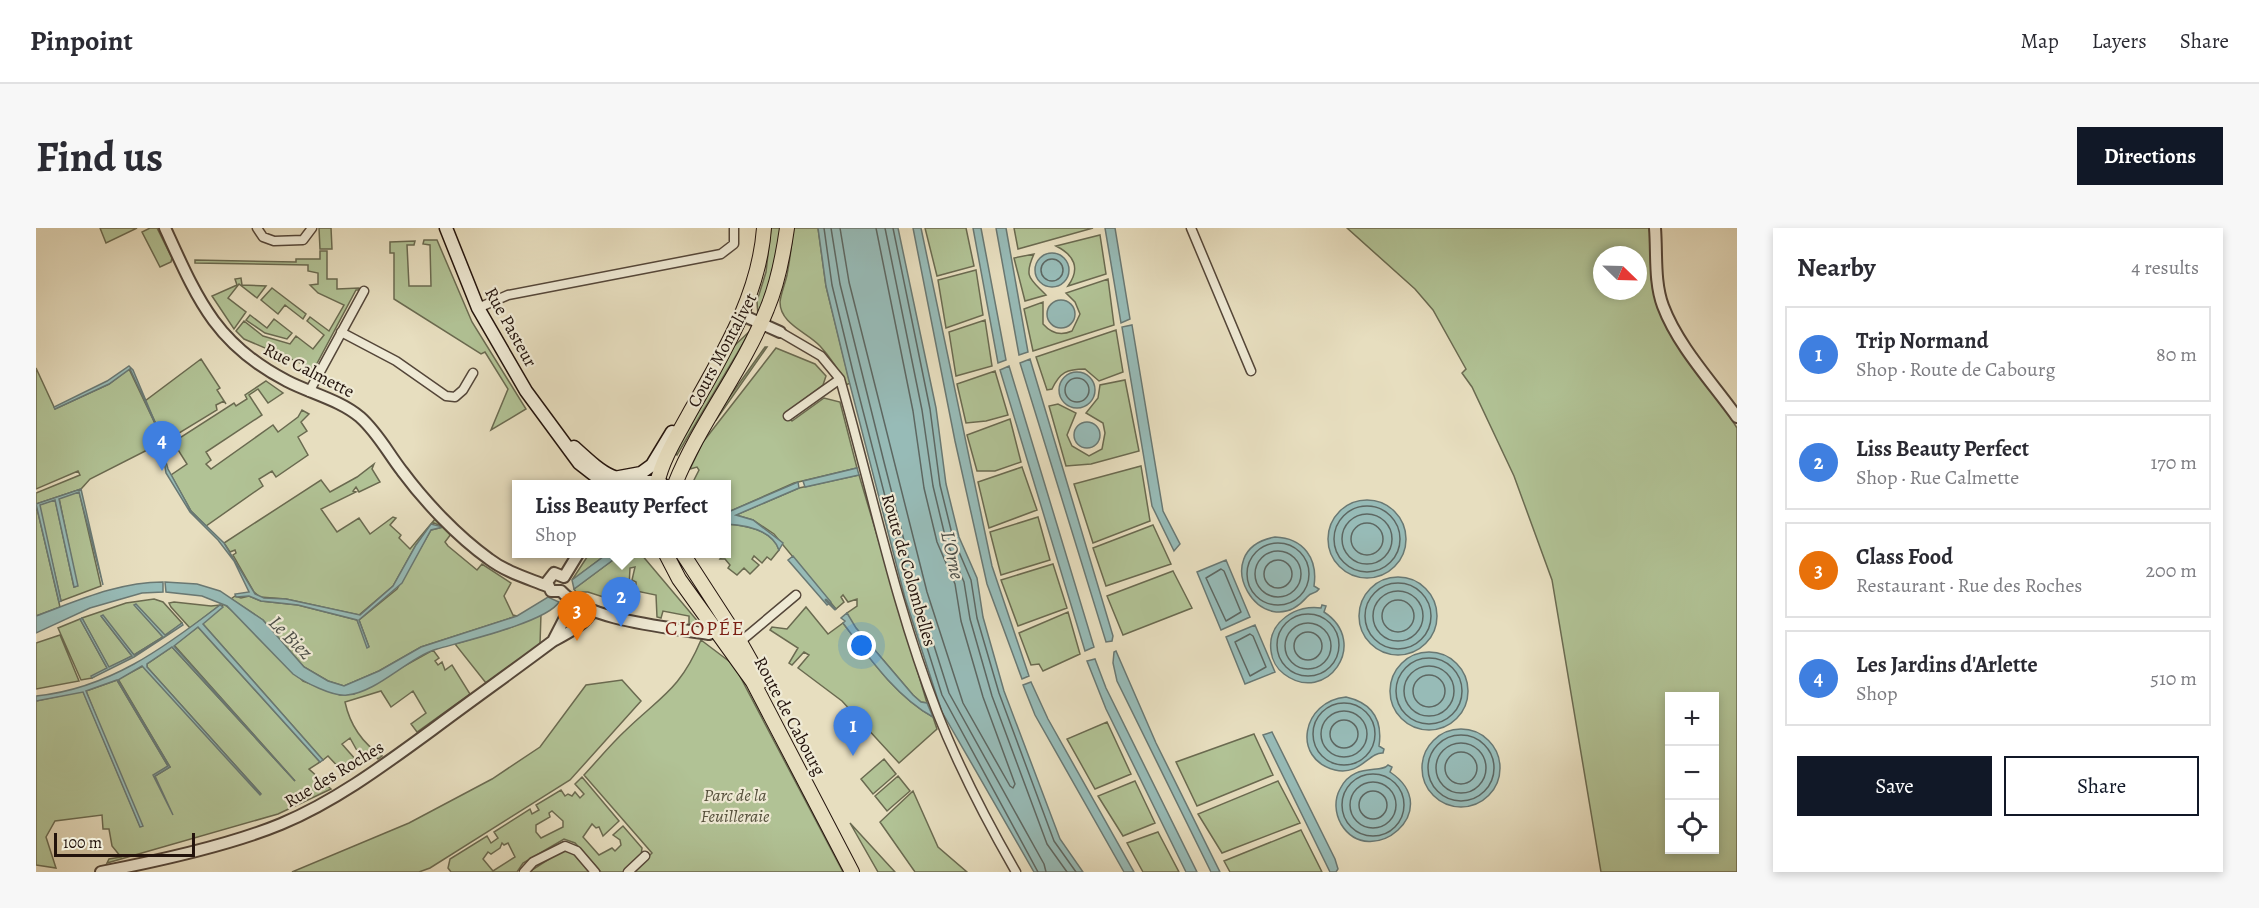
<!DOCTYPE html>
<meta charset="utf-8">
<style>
body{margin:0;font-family:Alegreya,serif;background:#f7f7f7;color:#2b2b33}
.controls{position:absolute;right:18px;bottom:18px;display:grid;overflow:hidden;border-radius:0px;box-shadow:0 3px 9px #0003}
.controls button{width:54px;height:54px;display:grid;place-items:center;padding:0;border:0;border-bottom:2px solid #e1e1e2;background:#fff;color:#2b2b33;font:30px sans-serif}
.compass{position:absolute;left:1557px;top:18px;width:54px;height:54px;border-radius:50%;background:#fff;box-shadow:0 3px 9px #0003;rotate:113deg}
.scale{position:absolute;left:18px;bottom:15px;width:141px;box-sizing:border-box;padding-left:6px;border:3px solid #23130c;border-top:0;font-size:16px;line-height:21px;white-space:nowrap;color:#23130c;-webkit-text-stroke:4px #efead5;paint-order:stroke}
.you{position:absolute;left:826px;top:418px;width:21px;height:21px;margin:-15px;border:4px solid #fff;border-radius:50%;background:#1a73e8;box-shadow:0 0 0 9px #1a73e833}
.badge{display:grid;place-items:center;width:39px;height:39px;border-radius:50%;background:#111827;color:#fff;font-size:20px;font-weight:700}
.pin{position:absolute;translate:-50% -50px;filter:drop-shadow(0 2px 3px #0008)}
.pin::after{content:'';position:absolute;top:32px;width:21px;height:18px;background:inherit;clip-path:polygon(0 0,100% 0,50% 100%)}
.popup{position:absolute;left:476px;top:252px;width:219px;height:78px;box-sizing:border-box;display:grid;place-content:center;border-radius:0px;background:#fff;filter:drop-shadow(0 2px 4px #0005);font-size:20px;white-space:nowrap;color:#7c7c81}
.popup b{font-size:22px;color:#2b2b33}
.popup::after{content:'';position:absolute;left:50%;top:100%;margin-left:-12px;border:12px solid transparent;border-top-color:#fff}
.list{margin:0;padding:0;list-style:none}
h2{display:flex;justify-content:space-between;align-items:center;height:78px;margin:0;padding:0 24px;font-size:26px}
h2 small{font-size:20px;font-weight:400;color:#7c7c81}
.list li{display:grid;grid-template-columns:39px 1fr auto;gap:18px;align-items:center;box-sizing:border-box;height:96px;margin:0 12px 12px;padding:0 12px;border:2px solid #e1e1e2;border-radius:0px}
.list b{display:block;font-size:22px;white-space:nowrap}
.list p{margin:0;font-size:20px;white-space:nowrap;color:#7c7c81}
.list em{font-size:20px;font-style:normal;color:#7c7c81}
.actions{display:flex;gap:12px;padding:18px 24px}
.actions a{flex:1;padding:14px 0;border:2px solid #111827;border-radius:0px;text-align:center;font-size:21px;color:#111827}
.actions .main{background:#111827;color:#fff}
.icon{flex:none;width:33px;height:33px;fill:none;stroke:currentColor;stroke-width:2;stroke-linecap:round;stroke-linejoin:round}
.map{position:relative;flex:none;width:1701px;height:644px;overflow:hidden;border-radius:0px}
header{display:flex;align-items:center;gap:36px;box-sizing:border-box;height:84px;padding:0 30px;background:#fff;border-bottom:2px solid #e1e1e2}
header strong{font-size:28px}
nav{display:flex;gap:33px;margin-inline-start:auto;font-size:21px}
.intro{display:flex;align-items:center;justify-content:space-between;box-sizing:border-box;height:144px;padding:0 36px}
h1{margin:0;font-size:42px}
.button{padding:15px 27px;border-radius:0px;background:#111827;color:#fff;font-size:21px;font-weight:700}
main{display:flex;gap:36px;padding:0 36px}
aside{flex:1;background:#fff;border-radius:0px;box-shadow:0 3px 9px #0003}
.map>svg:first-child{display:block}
.green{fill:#b1c295;stroke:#6a6a50;stroke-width:1.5;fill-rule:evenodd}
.water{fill:#97bbb7;stroke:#697873;stroke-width:1.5}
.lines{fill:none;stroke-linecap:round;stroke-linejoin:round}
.shore{stroke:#5d6762;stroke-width:1.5}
.stream{stroke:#697873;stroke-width:3}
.minor-casing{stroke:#544639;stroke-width:11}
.tertiary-casing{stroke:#544639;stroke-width:14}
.secondary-casing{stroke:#23130c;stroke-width:15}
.primary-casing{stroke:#23130c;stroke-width:16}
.minor{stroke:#efead5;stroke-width:8}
.tertiary{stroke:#efead5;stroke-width:10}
.secondary{stroke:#efead5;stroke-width:12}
.primary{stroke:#e7debf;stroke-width:14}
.labels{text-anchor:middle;stroke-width:4.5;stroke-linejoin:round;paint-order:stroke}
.street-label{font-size:18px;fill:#23130c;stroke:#efead5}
.park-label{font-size:18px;font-style:italic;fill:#55503c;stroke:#efead5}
.water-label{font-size:20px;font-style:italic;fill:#4c4e48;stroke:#efead5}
.neighbourhood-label{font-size:20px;letter-spacing:1.5px;fill:#7a1f14;stroke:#efead5}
</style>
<header>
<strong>Pinpoint</strong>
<nav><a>Map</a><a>Layers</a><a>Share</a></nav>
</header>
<div class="intro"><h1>Find us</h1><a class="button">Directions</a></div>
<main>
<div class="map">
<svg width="1701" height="644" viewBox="0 0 1701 644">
<rect width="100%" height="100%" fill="#e7debf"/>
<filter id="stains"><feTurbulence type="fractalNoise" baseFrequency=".00333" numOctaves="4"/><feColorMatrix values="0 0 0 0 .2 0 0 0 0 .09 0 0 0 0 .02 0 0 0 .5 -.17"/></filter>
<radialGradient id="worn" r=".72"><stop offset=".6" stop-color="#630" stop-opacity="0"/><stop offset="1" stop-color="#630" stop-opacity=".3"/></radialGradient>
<path class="green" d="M64 0H101L70 15Z
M114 0H121L136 30 135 34 124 39 106 4Z
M283 0H295L296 21H284Z
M735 0H746L741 32 722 89 721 73 730 44Z
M757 0H782L790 58 814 155 810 157C803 142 795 130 784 118 771 104 744 96 744 74 745 65 749 56 751 47 754 31 756 16 757 0Z
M889 0H930L938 38 901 48Z
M978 0H1057L982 21Z
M1311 0H1614L1615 50 1620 71 1701 200V644H1565L1516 352 1478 248 1436 159 1426 145 1430 141 1397 82 1379 61ZM1566 27H1602V63H1566ZM1634 469H1678V622H1634Z
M1064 7 1070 46 1032 58C1045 40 1038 27 1020 18Z
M388 12H401L436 94 490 181 455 202 472 161 449 124 445 126 358 71V25H354V14L379 13 378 17H371L373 58H395L394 17 387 16Z
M284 23H291V51H301V61L323 60 324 62H320L278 141 208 111 200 103 208 93 227 108 254 116 260 108 277 121 288 107 271 93 274 89 293 103 308 77 282 65 274 57 282 56V45L272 43V37L159 35V32L260 34V31H284Z
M998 26C987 50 995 51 1010 67L989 73 978 30Z
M940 42 947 87 910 100 902 52Z
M205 50 206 57 230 58 221 70 203 56 192 70 210 84 198 101 176 68 201 57 199 51Z
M1072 51 1078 97 997 123 988 81 1007 74V96C1015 105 1025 108 1036 103L1044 86 1039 74 1030 65Z
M236 60 270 86 267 91 249 77 242 86 225 72Z
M214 87 231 100 238 91 256 105 251 111 229 105 210 92Z
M949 92 956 138 920 148 913 104Z
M715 102 641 227 638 224 698 118Z
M1080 102 1087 144 1063 153 1049 141C1031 141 1024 144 1016 161L1011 162 1000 129Z
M729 119H731L680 192 678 191Z
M740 120 779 136 790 148 787 157 750 185 756 193 788 170 804 174 821 240 758 255 690 285V256H656L663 242 661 239 654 241 667 214Z
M165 131 184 160 181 162 190 176 188 173 180 177 181 182 135 210 131 203 128 205 124 199 122 200 109 173Z
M0 140 19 181 73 156 93 141 124 206 125 215 54 251 45 261 0 276 24 379 0 388V265L44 247 42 243 0 261Z
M959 143 972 187 950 193 930 195 921 156Z
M1089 152 1103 223 1055 236 1030 238 1013 178 1022 176 1040 185 1031 207 1036 218 1053 228 1066 221 1069 205 1067 195 1050 185 1062 170 1064 157Z
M230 153 247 165 232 175 222 161 213 167 226 187 170 224 175 232 170 236 175 241 237 197 242 204 262 189 266 182 273 186 265 194 271 203 262 209 272 227 240 249 236 243 223 251 227 258 170 298 155 283 135 247 151 236 139 217 142 211 198 175 200 178 211 171 209 167Z
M974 191 985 234 959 243H941L931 207Z
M338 236 336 241 344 254 323 264 320 259 317 263 320 264 285 281 301 304 323 290 334 306 357 289 360 290 354 297 365 307 363 310 374 321 400 290 415 306 409 314 412 318 441 342 446 336 475 355 468 368 477 387 481 388 385 419 343 443 308 458 292 453 268 439 227 392 195 371 199 368 205 370 213 368 225 373 262 377 321 392 333 419 323 392 361 361 395 302 407 299 398 295 380 317 357 358 323 387 250 371 224 369 218 364 197 327 200 325 199 322 194 324 188 315 285 252 294 264 321 249Z
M1105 238 1114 293 1057 315 1038 256Z
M986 239 1001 282 953 300 942 254Z
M823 247 891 475 885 474 877 467 814 393 811 385 821 378V371L812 374 807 367 805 369 808 374 800 381 738 306 717 292 700 287 763 260Z
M43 263 65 358 25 373 3 277 19 271 38 359 41 358 23 270Z
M1002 289 1014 332 965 347 954 304Z
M690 296C708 297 738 302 743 322L735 332 731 329 726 335 718 328 716 331 723 337 714 346 708 340 701 347 692 340 694 337 689 331H684L686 328 684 326H690Z
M1117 297 1135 336 1070 358 1057 320Z
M553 326H571L536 352Z
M585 326H605L664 396H653V388L627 383 625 390 621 389 620 367 600 363V354L596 352 599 339 594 340 592 377 552 364H540L538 361Z
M1017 336 1031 380 982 398 965 352Z
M1137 343 1156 380 1087 407 1071 368Z
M118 371 127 374 146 395 129 408 99 377 127 409 98 427 65 388 96 428 73 440 46 390 90 375Z
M138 374 175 378 184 377 154 400 135 379 133 375Z
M188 376 205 390 267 453 304 467 318 466 397 422 403 430 399 433 402 437 406 434 409 442 416 437 434 466 381 504 375 496 390 485 377 463 355 479 345 463 309 474C314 497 326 515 346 528L342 531 338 526 334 528 331 523 324 528 314 510 306 516 320 532 308 545 292 528 287 532 166 395Z
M770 379 792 406 807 395C832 428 860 469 897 489L901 501 863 535 806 473 762 440 773 427 768 424 756 437 753 435 762 420 734 402 736 399 751 401Z
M1032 384 1044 426 1007 443 1003 436 995 437 983 405Z
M505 386 504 416 450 455 419 416 476 399Z
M44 391 71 440 56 450 45 452 22 400Z
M162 399 284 534 273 541 295 561 242 586 71 635 73 631 85 629 76 618 73 601H67L66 587 19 593 10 609 20 640 0 637V473L47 463 104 598 50 463 81 452 132 538 119 548 134 539 82 451 107 438 225 566 111 439V436L136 419 259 553 138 417Z
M24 407 43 453 0 461V415Z
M665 412 698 437 807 644H597L616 625 548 547C562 532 575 516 589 503 625 468 644 462 665 412Z
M586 452 605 473 534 552 394 640 383 644H256L373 595 456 551 504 519 550 457Z
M1071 494 1095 546 1059 561 1031 511Z
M1218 506 1237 547 1161 578 1140 534Z
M848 531 860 546 837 566 825 551Z
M862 548 874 563 851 583 839 568Z
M546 549 583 593 567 608 563 599 560 600 556 596 547 609 563 627 576 620 579 623 585 617 584 612 577 607 587 598 606 620 605 628 587 644H565L539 615 528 611 487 635 481 644H415L412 640 414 631 451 608 455 615 462 610 458 604 494 581 496 586 503 582 500 577 525 562 529 568 532 566 536 568 539 564 544 570 548 566 539 556ZM516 583 527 593V599L505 610 500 604V597L514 589 513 585ZM466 615 468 617 472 615 479 629 457 643 447 631 452 624 455 626 464 620Z
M1099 553 1119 595 1087 608 1062 568Z
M1242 553 1264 595 1186 625 1162 586Z
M877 563 902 619 931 644H879L844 594Z
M814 595 859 644H842Z
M1265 602 1286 644H1194L1188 633Z
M1122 604 1143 644H1107L1091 615Z
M527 622 538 626 554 644H493Z"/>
<path class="water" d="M782 0H862L900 180 910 256 923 309 941 350 947 389 968 463 1024 611 1047 644H998L906 484 901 469 869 370 812 149 790 58Z
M877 0H885L956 338 993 448 986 451 951 356 919 213Z
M937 0H945L970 132 962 135Z
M960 0H970L992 124 983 127Z
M1069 0H1079L1094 91 1085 95Z
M999 42a17 17 0 1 1 34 0a17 17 0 1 1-34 0Z
M1011 86a14 14 0 1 1 28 0a14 14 0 1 1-28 0Z
M1096 97 1127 283 1144 316 1138 323 1116 278 1086 99Z
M994 131 1077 408 1076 413 1070 414 984 135Z
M93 138 97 142 124 206 94 141 73 156 19 181 18 179 71 153Z
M973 138 1058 419 1049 423 964 142Z
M1023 162a18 18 0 1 1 36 0a18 18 0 1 1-36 0Z
M1038 207a13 13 0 1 1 26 0a13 13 0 1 1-26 0Z
M126 220 132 241 155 283 188 315 219 366 228 370 250 371 324 387 357 358 380 317 395 296 407 299 395 302 366 355 323 392 333 419 331 420 321 392 262 377 225 373 213 368 200 369 199 366 213 364 198 333 182 312 154 284 130 245Z
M821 240 823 247 769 259 767 253Z
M762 254 763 260 700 287 717 292 747 315 743 322C736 302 709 297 690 296V285Z
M45 261 67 357 43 264 23 271 42 358 38 359 19 272 4 277 25 373 23 374 0 276Z
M1292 311a39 39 0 1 1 78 0a39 39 0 1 1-78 0Z
M1239 309C1268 310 1282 331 1278 358L1283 361C1279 367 1276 363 1271 369 1226 421 1168 322 1239 309Z
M571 326H585L538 361 536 352Z
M757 328 795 374 791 377 752 332Z
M1190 332 1214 389 1185 402 1161 344Z
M1323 388a39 39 0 1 1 78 0a39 39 0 1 1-78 0Z
M127 354V364L106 365 54 380 0 405V388C41 373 82 354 127 354Z
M129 354 161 356 184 363 227 392 268 439 292 453 308 458 343 443 385 419 481 388 512 369 523 374C511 394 425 414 401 421 371 430 342 464 311 467 297 469 268 454 257 446L191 378 166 368 130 364Z
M100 376 129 407 146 395 147 397 98 429 56 450 55 448 71 440 44 391 46 390 73 439 96 428 65 388 67 387 98 427 127 409 98 377Z
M184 377 187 379 167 396 287 532 284 534 162 399 138 418 259 553 136 419 111 436V439L225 566 224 567 106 438 82 452 134 539 119 548 137 587 117 547 132 538 81 452 50 463 107 598 104 599 47 464 0 473V468C72 461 128 420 184 377Z
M1286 377 1290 378 1288 384C1335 415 1290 478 1248 446 1241 441 1236 432 1235 423 1231 393 1262 376 1285 380Z
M811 385 820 400 877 467 885 474 891 475 897 489C860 469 832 428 807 395L809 393 805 390Z
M1219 397 1239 444 1209 456 1190 409Z
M1080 423 1120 515 1184 644H1175L1081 453 1077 435 1078 424Z
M1354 463a39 39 0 1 1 78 0a39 39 0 1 1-78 0Z
M1059 431 1070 460 1161 644H1150L1070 481 1051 433Z
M995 454 1012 491 1098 644H1088L999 487 987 457Z
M1310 469C1336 475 1347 491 1343 518L1348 521 1347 525C1333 524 1324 548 1299 542 1255 531 1266 473 1310 469Z
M1386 540a39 39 0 1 1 78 0a39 39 0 1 1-78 0Z
M1236 504 1299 631 1302 641 1300 644H1294L1227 507Z
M1352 537 1356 539 1354 544C1411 582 1334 644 1305 596 1299 585 1298 572 1304 561 1317 534 1345 546 1352 537Z"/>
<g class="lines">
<path class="shore" d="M788 0 796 57 818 148 875 369 906 467 1002 644
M795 0 804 56 848 234 882 367 913 465 1008 636 1010 644
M804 0 813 54 891 364 927 475 974 558 977 560 979 556 947 469 925 393 919 356 901 314 888 260 877 183 840 0
M849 0 886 182 897 258 910 312 928 354 934 391 956 468 1011 616 1031 644
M857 0 894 181 904 257 917 310 935 352 941 390 963 465 1018 613 1040 644
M1005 42a11 11 0 1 1 22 0a11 11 0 1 1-22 0Z
M1029 162a12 12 0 1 1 24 0a12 12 0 1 1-24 0Z
M1298 311a33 33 0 1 1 66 0a33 33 0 1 1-66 0Z
M1306 311a25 25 0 1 1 50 0a25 25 0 1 1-50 0Z
M1315 311a16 16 0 1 1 32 0a16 16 0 1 1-32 0Z
M1211 346a31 31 0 1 1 62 0a31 31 0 1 1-62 0Z
M1219 346a23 23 0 1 1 46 0a23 23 0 1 1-46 0Z
M1228 346a14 14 0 1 1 28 0a14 14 0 1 1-28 0Z
M1185 341 1188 343 1205 384 1190 393 1170 350Z
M1329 388a33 33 0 1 1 66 0a33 33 0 1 1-66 0Z
M1337 388a25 25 0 1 1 50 0a25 25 0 1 1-50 0Z
M1346 388a16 16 0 1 1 32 0a16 16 0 1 1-32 0Z
M1241 417a31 31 0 1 1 62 0a31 31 0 1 1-62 0Z
M1249 418a23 23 0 1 1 46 0a23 23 0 1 1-46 0Z
M1258 418a14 14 0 1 1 28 0a14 14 0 1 1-28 0Z
M1214 406 1217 408 1230 439 1214 448 1199 414Z
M1360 463a33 33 0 1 1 66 0a33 33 0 1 1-66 0Z
M1368 463a25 25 0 1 1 50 0a25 25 0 1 1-50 0Z
M1377 463a16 16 0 1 1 32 0a16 16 0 1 1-32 0Z
M1277 506a31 31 0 1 1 62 0a31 31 0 1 1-62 0Z
M1285 506a23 23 0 1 1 46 0a23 23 0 1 1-46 0Z
M1294 506a14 14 0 1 1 28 0a14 14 0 1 1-28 0Z
M1392 540a33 33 0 1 1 66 0a33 33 0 1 1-66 0Z
M1400 540a25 25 0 1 1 50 0a25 25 0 1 1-50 0Z
M1409 540a16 16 0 1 1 32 0a16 16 0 1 1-32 0Z
M1306 577a31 31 0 1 1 62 0a31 31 0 1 1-62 0Z
M1314 577a23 23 0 1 1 46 0a23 23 0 1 1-46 0Z
M1323 577a14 14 0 1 1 28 0a14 14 0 1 1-28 0Z"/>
<path class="stream" d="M790 372 799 381"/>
<g class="minor-casing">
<path id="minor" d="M221 0 227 9 238 13 267 12 276 0
M1155 0 1215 143
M442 80 472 67 685 26 698 16V0
M305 104 360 133 410 168 419 169 427 162 437 145
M744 104 785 128 804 151C836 263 859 376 901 484 923 540 950 592 980 644
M273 164 328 63
M752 188 804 151
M704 414 760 367
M488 644 497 634 529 618 541 623 559 644
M592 644 609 628"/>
</g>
<g class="tertiary-casing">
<path id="tertiary" d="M129 0C161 70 179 116 251 153 274 165 304 172 324 189 342 205 352 225 366 243 389 274 421 308 453 331 470 344 491 350 511 358
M1619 0C1621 25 1618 54 1627 78 1642 118 1676 154 1701 189
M706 87 744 104
M528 349 542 326
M525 363C552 393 633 399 673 406L682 402
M525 363H515L511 354 518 345 528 349
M517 413 537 374
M65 644C122 633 192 618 245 596 300 573 348 537 396 502 436 472 477 443 517 413 530 406 550 396 556 383"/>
</g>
<g class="secondary-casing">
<path id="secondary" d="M410 0 442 80 490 163 543 235 570 256
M538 219C571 249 576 254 621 254L626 256
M578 250 605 245 616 237 636 204"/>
</g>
<g class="primary-casing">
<path id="primary" d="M621 256C626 232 641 208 653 186 686 127 723 69 728 0
M639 256C664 194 707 142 731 81 742 55 747 28 751 0
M630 326 643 351 717 454 816 644
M647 326 704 414 726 453"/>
</g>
<use href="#minor" class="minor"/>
<use href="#tertiary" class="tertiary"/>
<use href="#secondary" class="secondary"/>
<use href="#primary" class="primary"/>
</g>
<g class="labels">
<g class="street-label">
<text transform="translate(475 99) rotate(61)" y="6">Rue Pasteur</text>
<text transform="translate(686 122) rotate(-62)" y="6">Cours Montalivet</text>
<text transform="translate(273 142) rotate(27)" y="6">Rue Calmette</text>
<text transform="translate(873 342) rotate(74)" y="6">Route de Colombelles</text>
<text transform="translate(754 488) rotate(62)" y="6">Route de Cabourg</text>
<text transform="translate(298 546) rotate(-31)" y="6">Rue des Roches</text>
</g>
<g class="park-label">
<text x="699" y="573">Parc de la<tspan x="699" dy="21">Feuilleraie</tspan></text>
</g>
<g class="water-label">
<text transform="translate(917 327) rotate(78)" y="7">L'Orne</text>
<text transform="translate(255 409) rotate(45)" y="7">Le Biez</text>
</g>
<g class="neighbourhood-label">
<text x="669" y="407">CLOPÉE</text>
</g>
</g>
<rect width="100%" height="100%" filter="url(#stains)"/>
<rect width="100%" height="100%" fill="url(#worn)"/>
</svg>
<div class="controls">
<button>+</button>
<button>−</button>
<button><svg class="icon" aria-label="locate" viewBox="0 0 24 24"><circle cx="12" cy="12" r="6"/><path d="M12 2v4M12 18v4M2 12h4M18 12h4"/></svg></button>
</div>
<svg class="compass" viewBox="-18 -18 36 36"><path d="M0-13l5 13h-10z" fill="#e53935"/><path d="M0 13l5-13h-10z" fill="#7c7c81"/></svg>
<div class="scale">100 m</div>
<div class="you"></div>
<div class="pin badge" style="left:817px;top:528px;background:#3f7fe0">1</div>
<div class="pin badge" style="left:585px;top:399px;background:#3f7fe0">2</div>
<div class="popup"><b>Liss Beauty Perfect</b>Shop</div>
<div class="pin badge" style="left:541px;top:413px;background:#e8710a">3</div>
<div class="pin badge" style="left:126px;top:243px;background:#3f7fe0">4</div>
</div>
<aside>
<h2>Nearby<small>4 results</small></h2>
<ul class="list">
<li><span class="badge" style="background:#3f7fe0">1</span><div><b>Trip Normand</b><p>Shop · Route de Cabourg</p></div><em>80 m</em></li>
<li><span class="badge" style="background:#3f7fe0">2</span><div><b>Liss Beauty Perfect</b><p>Shop · Rue Calmette</p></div><em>170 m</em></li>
<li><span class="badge" style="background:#e8710a">3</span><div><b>Class Food</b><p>Restaurant · Rue des Roches</p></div><em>200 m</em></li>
<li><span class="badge" style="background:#3f7fe0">4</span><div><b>Les Jardins d'Arlette</b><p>Shop</p></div><em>510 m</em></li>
</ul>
<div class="actions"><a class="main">Save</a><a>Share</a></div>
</aside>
</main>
